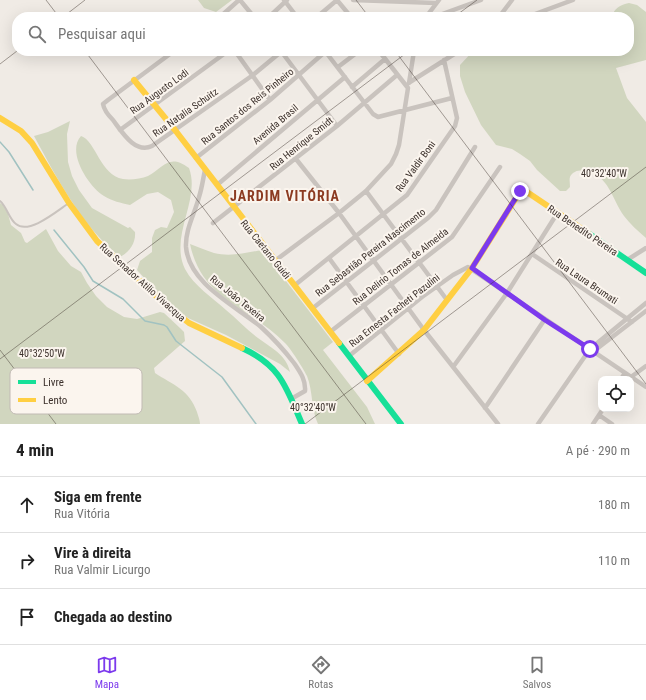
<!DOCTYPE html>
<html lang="pt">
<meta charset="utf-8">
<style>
body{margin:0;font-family:"Roboto Condensed",sans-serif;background:#f6f6f6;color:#222}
.controls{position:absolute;right:12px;bottom:12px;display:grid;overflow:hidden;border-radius:8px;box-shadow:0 4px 16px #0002}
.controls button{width:36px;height:36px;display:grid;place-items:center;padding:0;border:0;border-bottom:1px solid #e0e0e0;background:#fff;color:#222;font:20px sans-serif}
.stop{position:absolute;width:12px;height:12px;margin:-9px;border:3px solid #7c3aed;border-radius:50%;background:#fff}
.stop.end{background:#7c3aed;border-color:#fff;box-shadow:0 1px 4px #0008}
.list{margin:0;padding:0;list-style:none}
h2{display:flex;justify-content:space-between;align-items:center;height:52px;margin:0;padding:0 16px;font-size:17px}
h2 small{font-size:13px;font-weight:400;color:#767676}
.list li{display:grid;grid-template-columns:26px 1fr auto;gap:12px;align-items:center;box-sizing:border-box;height:56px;padding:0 16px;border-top:1px solid #e0e0e0}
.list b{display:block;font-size:15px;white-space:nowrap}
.list p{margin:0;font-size:13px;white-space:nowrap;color:#767676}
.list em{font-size:13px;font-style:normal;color:#767676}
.icon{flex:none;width:22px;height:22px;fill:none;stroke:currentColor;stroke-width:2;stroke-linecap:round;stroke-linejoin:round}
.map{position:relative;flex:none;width:646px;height:424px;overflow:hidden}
.search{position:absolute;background:#fff;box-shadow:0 4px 16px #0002;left:12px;right:12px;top:12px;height:44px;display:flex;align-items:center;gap:10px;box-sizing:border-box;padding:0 14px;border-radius:16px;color:#767676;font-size:15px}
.sheet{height:220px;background:#fff}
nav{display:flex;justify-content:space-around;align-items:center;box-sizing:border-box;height:56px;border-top:1px solid #e0e0e0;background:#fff;font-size:11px;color:#767676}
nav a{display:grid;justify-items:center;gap:2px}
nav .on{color:#7c3aed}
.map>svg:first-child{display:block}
.green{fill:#d1d6bf}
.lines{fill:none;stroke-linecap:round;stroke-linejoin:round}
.stream{stroke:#a1c2c1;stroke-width:1.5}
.lane{stroke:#c9c3be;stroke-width:2}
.street{stroke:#c9c3be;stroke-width:4.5}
.fast{stroke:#16e098;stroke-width:6}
.slow{stroke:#ffcf43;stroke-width:6}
.route{stroke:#7c3aed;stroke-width:5}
.ticks{fill:none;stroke:#3b302b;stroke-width:1;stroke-opacity:0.45}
.labels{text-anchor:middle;stroke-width:4;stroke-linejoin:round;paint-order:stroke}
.street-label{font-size:10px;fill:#3b302b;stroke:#fbf5ee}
.district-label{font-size:14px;font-weight:bold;letter-spacing:1px;fill:#8c3b22;stroke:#fbf5ee}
.key{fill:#fbf5ee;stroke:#c1bab4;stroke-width:1}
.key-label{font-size:11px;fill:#3b302b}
.ticks-label{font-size:10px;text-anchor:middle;fill:#3b302b;stroke:#fbf5ee;stroke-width:4;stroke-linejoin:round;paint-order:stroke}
</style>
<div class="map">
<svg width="646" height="424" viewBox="0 0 646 424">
<rect width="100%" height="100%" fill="#f0ebe5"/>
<path class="green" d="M198 0H232L216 12 204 8Z
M629 3 637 5 646 12V60L616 68 627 98 646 122V238C638 231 630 224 624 216 611 198 610 176 585 171 580 170 577 170 573 173 568 177 570 181 570 187L566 191H560L537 170 530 161 520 154 512 149 496 145 481 125 465 92 460 76V65L473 51H629V17H612C614 8 620 5 629 3Z
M70 121 67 134 68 162 72 176 79 190 92 208 128 228 130 227 135 232C136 242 130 252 120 257 81 225 58 180 34 136L48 132Z
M81 136C96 141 100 175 123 179 130 180 141 179 148 176 164 167 169 153 189 168 201 200 169 236 185 269 194 286 213 298 226 310 237 319 247 330 258 338 271 348 286 354 290 372L280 364 226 335 188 318 167 303 137 270 140 261 152 252V238L155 230 161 227 167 228 174 212 171 200 158 192 147 194 130 205C121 203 112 201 104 196 89 187 66 152 81 136Z
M0 203 3 205 8 214 11 225 21 233 25 242 27 243 46 229 58 251 71 266 81 272 87 283 96 296 107 307 124 317 137 319 160 312 164 313 180 328 184 332 185 341 154 368 155 373C173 385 189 389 197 412 198 416 200 420 200 424H0Z
M190 244C198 247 205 250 214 253 230 257 245 253 262 250L333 342 323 350 367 407 375 424H318C311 409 313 391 307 376 303 368 291 349 285 343 250 307 202 301 190 244Z"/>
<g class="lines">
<path class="stream" d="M0 142 9 152 33 190
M54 230 84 267 93 281 123 299 145 321 164 325 167 327 176 341 222 377 256 424"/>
<path class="lane" d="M0 201C7 207 9 219 16 224 29 235 57 211 69 203"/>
<path class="street" d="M240 0 254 17
M284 0 297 17
M337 0 351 17
M353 0 436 3
M220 17 239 0
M269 17 287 0
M317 17 337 0
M426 17 439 0
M434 17 481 0
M499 17 512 0
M527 17 573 0
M174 51 108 100 103 104C104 110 109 116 113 120 122 132 135 154 152 146L253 75 282 51
M235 51 270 100
M281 51 337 126
M325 51 373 114 378 117 452 98
M338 67 359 51
M410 82 459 51
M409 83 414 51
M352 87 385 59
M120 130 228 51
M196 158 270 100 326 51
M296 159 339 213 424 330 498 424
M205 170C203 179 202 188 199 197 195 213 185 230 186 247 189 284 236 306 261 327 273 338 284 350 294 363 300 372 306 380 305 391L291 399
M217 185 345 77
M366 191 447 300
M213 223 337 126 397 75
M532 254 632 322
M329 258 399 354
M276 260 339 213 366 191 391 164 396 154 399 145 408 88 379 51
M627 260 646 248
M295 285 407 195 455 126 457 118 444 60
M313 308 428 218 436 210 475 147
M330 332 452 237 500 167
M594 351 646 311
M349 356 422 297 453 275 468 267 646 387
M453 367 507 293 558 212
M631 377 646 366
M621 379 625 373
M485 408 545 319
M599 415 612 424
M538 424 590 349 646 303
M593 424 603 409"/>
<path class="fast" d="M588 233 646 273
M339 343 401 424
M242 348C281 366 286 387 302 424"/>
<path class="slow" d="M134 80 175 130 339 343
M0 118 21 131 32 143 69 203 97 241 164 303 189 323 242 348
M367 381 424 330 472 268 521 190H524L588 233"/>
</g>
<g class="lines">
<path class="route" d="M520 191 472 268 545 320 590 349"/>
</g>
<path class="ticks" d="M46 0 59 17M356 0 369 17M63 17 85 0M454 17 477 0M85 51 366 424M395 51 646 384M0 64 17 51M0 350 56 424M0 359 409 51M305 424 646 167"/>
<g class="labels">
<g class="street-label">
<text transform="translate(159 91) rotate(-36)" y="4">Rua Augusto Lodi</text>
<text transform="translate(247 106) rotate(-39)" y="4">Rua Santos dos Reis Pinheiro</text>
<text transform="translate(185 112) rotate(-35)" y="4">Rua Natalia Schuitz</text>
<text transform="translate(275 124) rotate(-40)" y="4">Avenida Brasil</text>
<text transform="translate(301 143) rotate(-39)" y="4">Rua Henrique Smidt</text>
<text transform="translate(415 166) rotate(-54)" y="4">Rua Valdir Boni</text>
<text transform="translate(583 230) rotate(34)" y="4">Rua Benedito Pereira</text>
<text transform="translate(266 249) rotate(51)" y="4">Rua Caetano Guidi</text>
<text transform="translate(370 252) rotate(-38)" y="4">Rua Sebastião Pereira Nascimento</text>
<text transform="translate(400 266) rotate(-38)" y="4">Rua Delirio Tomas de Almeida</text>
<text transform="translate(587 281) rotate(34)" y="4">Rua Laura Brumati</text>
<text transform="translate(143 282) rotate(42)" y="4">Rua Senador Atilio Vivacqua</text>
<text transform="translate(238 298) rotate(39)" y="4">Rua João Texeira</text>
<text transform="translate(394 310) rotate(-38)" y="4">Rua Ernesta Facheti Pazulini</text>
</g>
<g class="district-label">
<text x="285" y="201">JARDIM VITÓRIA</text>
</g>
</g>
<rect x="10" y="368" width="132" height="46" rx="6" class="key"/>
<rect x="18" y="380" width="18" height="4" fill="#16e098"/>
<rect x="18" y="398" width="18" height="4" fill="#ffcf43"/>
<g class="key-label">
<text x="43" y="386">Livre</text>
<text x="43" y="404">Lento</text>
</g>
<g class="ticks-label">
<text x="604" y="177">40°32'40"W</text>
<text x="42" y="357">40°32'50"W</text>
<text x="313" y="411">40°32'40"W</text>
</g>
</svg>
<div class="controls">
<button><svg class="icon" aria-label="locate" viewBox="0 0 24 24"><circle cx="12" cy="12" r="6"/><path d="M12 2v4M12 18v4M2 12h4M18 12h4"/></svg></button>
</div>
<div class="stop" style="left:590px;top:349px"></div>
<div class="stop end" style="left:520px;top:191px"></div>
<div class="search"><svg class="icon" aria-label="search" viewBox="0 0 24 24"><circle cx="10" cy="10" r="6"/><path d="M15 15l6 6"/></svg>Pesquisar aqui</div>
</div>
<section class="sheet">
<h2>4 min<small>A pé · 290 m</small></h2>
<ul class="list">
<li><svg class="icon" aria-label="ahead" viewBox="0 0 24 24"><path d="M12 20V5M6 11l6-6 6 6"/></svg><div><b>Siga em frente</b><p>Rua Vitória</p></div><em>180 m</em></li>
<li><svg class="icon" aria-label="right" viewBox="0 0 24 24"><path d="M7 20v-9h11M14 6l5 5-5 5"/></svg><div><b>Vire à direita</b><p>Rua Valmir Licurgo</p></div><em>110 m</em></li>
<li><svg class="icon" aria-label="arrive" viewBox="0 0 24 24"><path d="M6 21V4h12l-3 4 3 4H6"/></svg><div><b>Chegada ao destino</b></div></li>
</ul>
</section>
<nav>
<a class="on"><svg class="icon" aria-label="map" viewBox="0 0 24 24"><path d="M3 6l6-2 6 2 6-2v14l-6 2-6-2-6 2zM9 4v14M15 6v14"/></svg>Mapa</a>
<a><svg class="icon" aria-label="directions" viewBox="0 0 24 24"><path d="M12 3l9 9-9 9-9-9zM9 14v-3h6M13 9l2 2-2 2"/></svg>Rotas</a>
<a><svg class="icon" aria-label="saved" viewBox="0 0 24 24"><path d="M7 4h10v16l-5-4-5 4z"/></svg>Salvos</a>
</nav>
